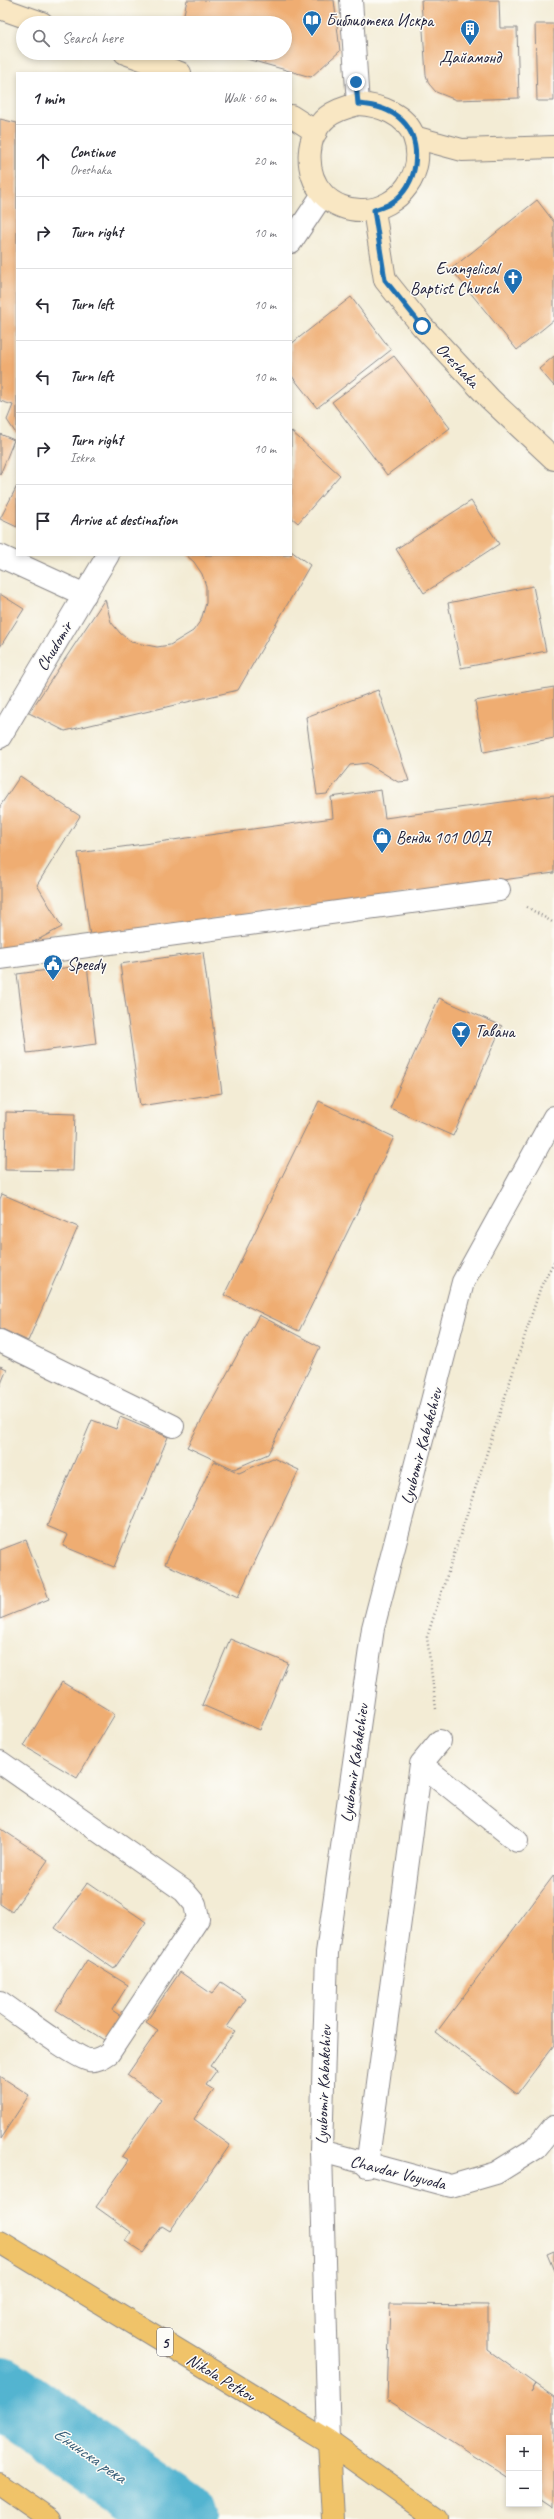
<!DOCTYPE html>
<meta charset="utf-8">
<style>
body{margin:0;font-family:Caveat,sans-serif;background:#f7f7f7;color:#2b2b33}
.controls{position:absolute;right:12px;bottom:12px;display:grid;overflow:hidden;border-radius:0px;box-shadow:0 2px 6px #0003}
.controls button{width:36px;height:36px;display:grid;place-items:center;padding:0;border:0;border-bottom:1px solid #e1e1e2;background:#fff;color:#2b2b33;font:20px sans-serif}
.stop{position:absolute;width:12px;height:12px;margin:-9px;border:3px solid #1f6fb2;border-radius:50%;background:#fff}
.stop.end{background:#1f6fb2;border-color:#fff;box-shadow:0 1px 4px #0008}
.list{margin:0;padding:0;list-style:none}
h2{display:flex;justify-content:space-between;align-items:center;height:52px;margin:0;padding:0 16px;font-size:17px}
h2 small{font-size:13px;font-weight:400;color:#7c7c81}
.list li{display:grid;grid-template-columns:26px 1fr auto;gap:12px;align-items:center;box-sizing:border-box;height:72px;padding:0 16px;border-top:1px solid #e1e1e2}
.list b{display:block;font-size:15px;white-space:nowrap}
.list p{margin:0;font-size:13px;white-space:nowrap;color:#7c7c81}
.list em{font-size:13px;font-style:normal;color:#7c7c81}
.icon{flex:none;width:22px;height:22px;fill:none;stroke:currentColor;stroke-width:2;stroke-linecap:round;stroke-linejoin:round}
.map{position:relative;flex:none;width:554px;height:2519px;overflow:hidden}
.search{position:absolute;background:#fff;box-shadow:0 2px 6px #0003;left:16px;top:16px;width:276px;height:44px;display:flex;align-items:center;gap:10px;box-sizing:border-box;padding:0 14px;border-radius:22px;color:#7c7c81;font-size:15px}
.panel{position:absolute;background:#fff;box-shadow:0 2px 6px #0003;left:16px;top:72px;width:276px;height:484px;border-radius:0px}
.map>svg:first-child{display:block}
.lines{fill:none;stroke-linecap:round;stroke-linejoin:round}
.river{stroke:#52b4d0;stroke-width:72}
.building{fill:#efad72}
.service-casing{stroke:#8a8788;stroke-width:24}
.pedestrian-casing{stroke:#8a8788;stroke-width:24}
.minor-casing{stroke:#8a8788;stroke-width:24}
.tertiary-casing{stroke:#8a8788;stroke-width:24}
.secondary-casing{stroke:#8a8788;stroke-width:24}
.primary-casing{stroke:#8a8788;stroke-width:24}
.path{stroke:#8a8788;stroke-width:2.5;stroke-dasharray:1 3;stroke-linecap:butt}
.service{stroke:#fff;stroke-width:22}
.pedestrian{stroke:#fff;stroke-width:22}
.minor{stroke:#fff;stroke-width:22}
.tertiary{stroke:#fff;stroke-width:22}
.secondary{stroke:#f9e7c3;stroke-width:22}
.primary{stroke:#f0c369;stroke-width:22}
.route{stroke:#1f6fb2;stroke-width:5}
.labels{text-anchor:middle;stroke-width:3;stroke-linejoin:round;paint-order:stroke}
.shield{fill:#fdfcf7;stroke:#646373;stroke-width:1}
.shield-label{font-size:16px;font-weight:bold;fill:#22223b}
.poi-label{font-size:17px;fill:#22223b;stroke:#fdfcf7;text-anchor:start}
.street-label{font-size:17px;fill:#22223b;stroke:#fdfcf7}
.water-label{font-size:18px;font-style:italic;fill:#355c77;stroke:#fdfcf7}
</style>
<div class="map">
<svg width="554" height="2519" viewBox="0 0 554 2519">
<rect width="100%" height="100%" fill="#fdfcf7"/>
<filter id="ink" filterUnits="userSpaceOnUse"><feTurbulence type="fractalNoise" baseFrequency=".025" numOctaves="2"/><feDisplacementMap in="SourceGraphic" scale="8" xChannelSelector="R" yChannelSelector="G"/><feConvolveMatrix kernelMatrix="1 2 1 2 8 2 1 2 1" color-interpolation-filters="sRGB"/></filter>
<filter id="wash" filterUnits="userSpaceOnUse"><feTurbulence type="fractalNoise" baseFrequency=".012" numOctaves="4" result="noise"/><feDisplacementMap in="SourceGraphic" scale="16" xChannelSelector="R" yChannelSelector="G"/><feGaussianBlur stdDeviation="0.9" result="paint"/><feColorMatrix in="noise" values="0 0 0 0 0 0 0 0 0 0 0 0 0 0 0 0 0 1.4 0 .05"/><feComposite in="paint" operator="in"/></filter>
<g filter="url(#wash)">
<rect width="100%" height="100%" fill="#f3ecd5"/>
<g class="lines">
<path class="river" d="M0 2392 181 2519"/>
</g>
<g id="blocks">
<path class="building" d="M187 0H334L340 51 311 77 225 53H285V23H182Z
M421 0H499L500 28H517L519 98 456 100 436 92 429 84 426 75Z
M535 24H554V101H537Z
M0 119 17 123V435L7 420 13 405 0 401Z
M537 200 554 222V320L517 350 451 269Z
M351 297 391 350 317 408 291 375V344Z
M394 356 450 428 387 475 332 402Z
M554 356V386L539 369Z
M291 431 340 475 298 523 291 517Z
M0 434 14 440 0 475Z
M17 486V527L0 519Z
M471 501 499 544 424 593 396 549Z
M291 551 310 565 238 690 65 731 29 713 105 599 111 622 120 633 131 642 157 647 170 645 193 631 201 620 206 603V586L202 574 194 562 186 555H291Z
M533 586 546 651 461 668 448 603Z
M0 594 24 609 0 647Z
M554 687V738L484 752 475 701Z
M378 690 409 781 398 782 367 763 350 765 327 794 317 795 306 717Z
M20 776 80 816 37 885 62 927 7 956 0 952V806Z
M381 790 385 818 554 795V873L90 936 78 853 333 818 331 797Z
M203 952 222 1093 140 1106 120 964Z
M87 965 96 1044 27 1053 17 974Z
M439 998 502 1026 453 1136 390 1108Z
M319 1101 394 1137 299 1331 224 1295Z
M6 1112 75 1114 73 1171 5 1170Z
M2 1194 78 1227 28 1341 0 1328V1199Z
M259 1315 320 1347 268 1454 234 1469 187 1447Z
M0 1366 7 1369 0 1386Z
M120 1417 168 1437 114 1567 63 1546 68 1535 47 1526 92 1420 116 1429Z
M273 1458 299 1470 238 1597 165 1564 214 1461 239 1473Z
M26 1540 49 1599 0 1619V1550Z
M230 1639 288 1663 260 1730 202 1705Z
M62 1682 115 1714 77 1778 24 1746Z
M0 1828 48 1860 12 1912 0 1904Z
M554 1875V2045L517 2094 436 2033Z
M88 1882 146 1922 114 1969 55 1928Z
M87 1960 128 1985 112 2010 124 2018 109 2043 56 2010Z
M180 1972 212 1994 221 1982 246 1999 227 2027 235 2031 210 2066 217 2070 206 2085 214 2090 194 2119 230 2145 170 2231 162 2226 143 2253 125 2241 131 2232 96 2207 129 2160 122 2156 161 2099 127 2075 158 2030 146 2022Z
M0 2076 29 2095 0 2139Z
M554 2251V2271L547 2254Z
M390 2304 488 2305V2350L535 2384 530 2392 535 2384 554 2397V2507L539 2497V2438H509V2478L387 2400Z"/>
</g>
</g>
<g filter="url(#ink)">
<use href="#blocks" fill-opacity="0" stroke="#8a8788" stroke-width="1"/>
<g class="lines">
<g class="service-casing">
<path id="service" d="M0 958 499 890"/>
</g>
<g class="pedestrian-casing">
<path id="pedestrian" d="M351 0 358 104
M421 1764 517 1841
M367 2166 421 1764 440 1741"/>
</g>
<g class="minor-casing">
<path id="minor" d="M291 242 323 194
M0 556 85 595
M0 737 108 555
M0 1341 173 1426
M0 1762 184 1891 195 1904 198 1919 109 2053C103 2057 97 2061 89 2060 77 2059 15 2012 0 2002
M321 2151 451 2186 496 2173 536 2148 554 2126"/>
</g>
<g class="tertiary-casing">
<path id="tertiary" d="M329 2442 321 2151 327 1953 373 1628 463 1282 554 1117"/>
</g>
<g class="secondary-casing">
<path id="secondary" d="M0 8 42 23
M125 53 180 73
M358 104C379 105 406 114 414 137 427 172 399 209 364 210 349 211 333 205 323 194 304 173 305 135 327 117 336 110 346 107 358 104Z
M291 116 316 132
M414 137 462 150 554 147
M374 210 385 280 422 326 490 399 554 459"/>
</g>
<g class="primary-casing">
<path id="primary" d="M0 2242 329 2442 437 2519
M329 2442 333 2519
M0 2485 49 2519"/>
</g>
<path class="path" d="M527 907 554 923
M436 1709 427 1637 541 1286 554 1262"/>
<use href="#service" class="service"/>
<use href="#pedestrian" class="pedestrian"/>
<use href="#minor" class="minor"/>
<use href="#tertiary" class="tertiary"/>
<use href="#secondary" class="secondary"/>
<use href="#primary" class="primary"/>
</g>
</g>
<g class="lines" filter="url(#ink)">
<path class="route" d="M356 82 358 104C395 106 420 126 415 165 413 180 404 195 391 203 387 206 380 208 374 210L385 280 422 326"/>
</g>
<defs>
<g id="library-pin" transform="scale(1)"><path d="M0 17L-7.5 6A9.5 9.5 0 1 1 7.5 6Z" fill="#1f6fb2" stroke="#fdfcf7"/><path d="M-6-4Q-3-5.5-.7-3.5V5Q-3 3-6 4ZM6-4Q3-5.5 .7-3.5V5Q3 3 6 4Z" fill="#fff"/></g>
<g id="building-pin" transform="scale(1)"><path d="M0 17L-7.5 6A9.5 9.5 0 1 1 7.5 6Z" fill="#1f6fb2" stroke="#fdfcf7"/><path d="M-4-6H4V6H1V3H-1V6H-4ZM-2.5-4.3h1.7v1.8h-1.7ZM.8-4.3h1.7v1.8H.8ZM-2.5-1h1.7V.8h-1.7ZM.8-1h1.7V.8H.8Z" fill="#fff"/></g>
<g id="church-pin" transform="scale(1)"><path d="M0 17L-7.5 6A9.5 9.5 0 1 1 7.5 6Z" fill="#1f6fb2" stroke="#fdfcf7"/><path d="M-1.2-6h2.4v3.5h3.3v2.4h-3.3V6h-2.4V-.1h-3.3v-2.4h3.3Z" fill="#fff"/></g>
<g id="shop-pin" transform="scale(1)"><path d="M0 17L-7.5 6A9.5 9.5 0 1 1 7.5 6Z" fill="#1f6fb2" stroke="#fdfcf7"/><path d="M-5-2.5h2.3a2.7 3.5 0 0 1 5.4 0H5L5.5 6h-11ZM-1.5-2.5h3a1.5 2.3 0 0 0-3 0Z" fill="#fff"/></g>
<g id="civic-pin" transform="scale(1)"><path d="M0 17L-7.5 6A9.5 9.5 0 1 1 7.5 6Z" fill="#1f6fb2" stroke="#fdfcf7"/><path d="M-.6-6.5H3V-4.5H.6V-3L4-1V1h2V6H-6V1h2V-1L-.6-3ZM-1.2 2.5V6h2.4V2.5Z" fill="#fff"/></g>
<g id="bar-pin" transform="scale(1)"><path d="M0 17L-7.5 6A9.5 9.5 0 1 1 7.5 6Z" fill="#1f6fb2" stroke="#fdfcf7"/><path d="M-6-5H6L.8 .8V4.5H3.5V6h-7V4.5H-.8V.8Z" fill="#fff"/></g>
</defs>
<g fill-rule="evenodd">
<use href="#library-pin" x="312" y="20"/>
<use href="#building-pin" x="470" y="29"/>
<use href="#church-pin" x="513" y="278"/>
<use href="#shop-pin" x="382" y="837"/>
<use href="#civic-pin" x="53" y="964"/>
<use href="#bar-pin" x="461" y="1031"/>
</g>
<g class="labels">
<rect class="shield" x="157" y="2328" width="16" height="28" rx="3"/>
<g class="shield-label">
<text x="165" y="2348">5</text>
</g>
<g class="poi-label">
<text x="326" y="26">Библиотека Искра</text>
<text x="470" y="63" text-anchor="middle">Дайамонд</text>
<text x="499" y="274" text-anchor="end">Evangelical<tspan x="499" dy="20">Baptist Church</tspan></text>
<text x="396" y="843">Венди 101 ООД</text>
<text x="67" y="970">Speedy</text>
<text x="475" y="1037">Тавана</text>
</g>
<g class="street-label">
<text transform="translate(458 365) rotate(47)" y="6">Oreshaka</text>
<text transform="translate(54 646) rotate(-59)" y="6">Chudomir</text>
<text transform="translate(421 1446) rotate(-75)" y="6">Lyubomir Kabakchiev</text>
<text transform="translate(354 1763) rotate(-82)" y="6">Lyubomir Kabakchiev</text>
<text transform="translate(323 2085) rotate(-88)" y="6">Lyubomir Kabakchiev</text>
<text transform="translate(398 2172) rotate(14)" y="6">Chavdar Voyvoda</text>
<text transform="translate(221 2377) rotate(31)" y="6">Nikola Petkov</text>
</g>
<g class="water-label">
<text transform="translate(90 2455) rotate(35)" y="6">Енинска река</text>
</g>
</g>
</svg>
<div class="controls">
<button>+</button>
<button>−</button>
</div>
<div class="stop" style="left:422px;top:326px"></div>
<div class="stop end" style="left:356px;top:82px"></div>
<div class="search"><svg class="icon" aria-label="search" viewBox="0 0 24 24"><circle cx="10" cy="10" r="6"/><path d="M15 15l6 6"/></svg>Search here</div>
<section class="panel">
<h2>1 min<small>Walk · 60 m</small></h2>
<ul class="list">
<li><svg class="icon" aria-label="ahead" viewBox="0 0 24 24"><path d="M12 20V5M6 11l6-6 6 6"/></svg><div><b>Continue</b><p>Oreshaka</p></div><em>20 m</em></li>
<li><svg class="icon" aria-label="right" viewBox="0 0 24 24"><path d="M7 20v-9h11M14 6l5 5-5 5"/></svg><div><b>Turn right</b></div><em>10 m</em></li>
<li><svg class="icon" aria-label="left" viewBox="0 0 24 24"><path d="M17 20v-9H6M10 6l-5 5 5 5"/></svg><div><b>Turn left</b></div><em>10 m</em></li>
<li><svg class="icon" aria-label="left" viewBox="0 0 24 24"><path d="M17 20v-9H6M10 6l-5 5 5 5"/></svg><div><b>Turn left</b></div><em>10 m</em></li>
<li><svg class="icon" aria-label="right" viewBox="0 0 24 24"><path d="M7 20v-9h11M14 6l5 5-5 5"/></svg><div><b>Turn right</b><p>Iskra</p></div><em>10 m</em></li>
<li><svg class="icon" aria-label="arrive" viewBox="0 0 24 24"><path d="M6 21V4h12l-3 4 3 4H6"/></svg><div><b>Arrive at destination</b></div></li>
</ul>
</section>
</div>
